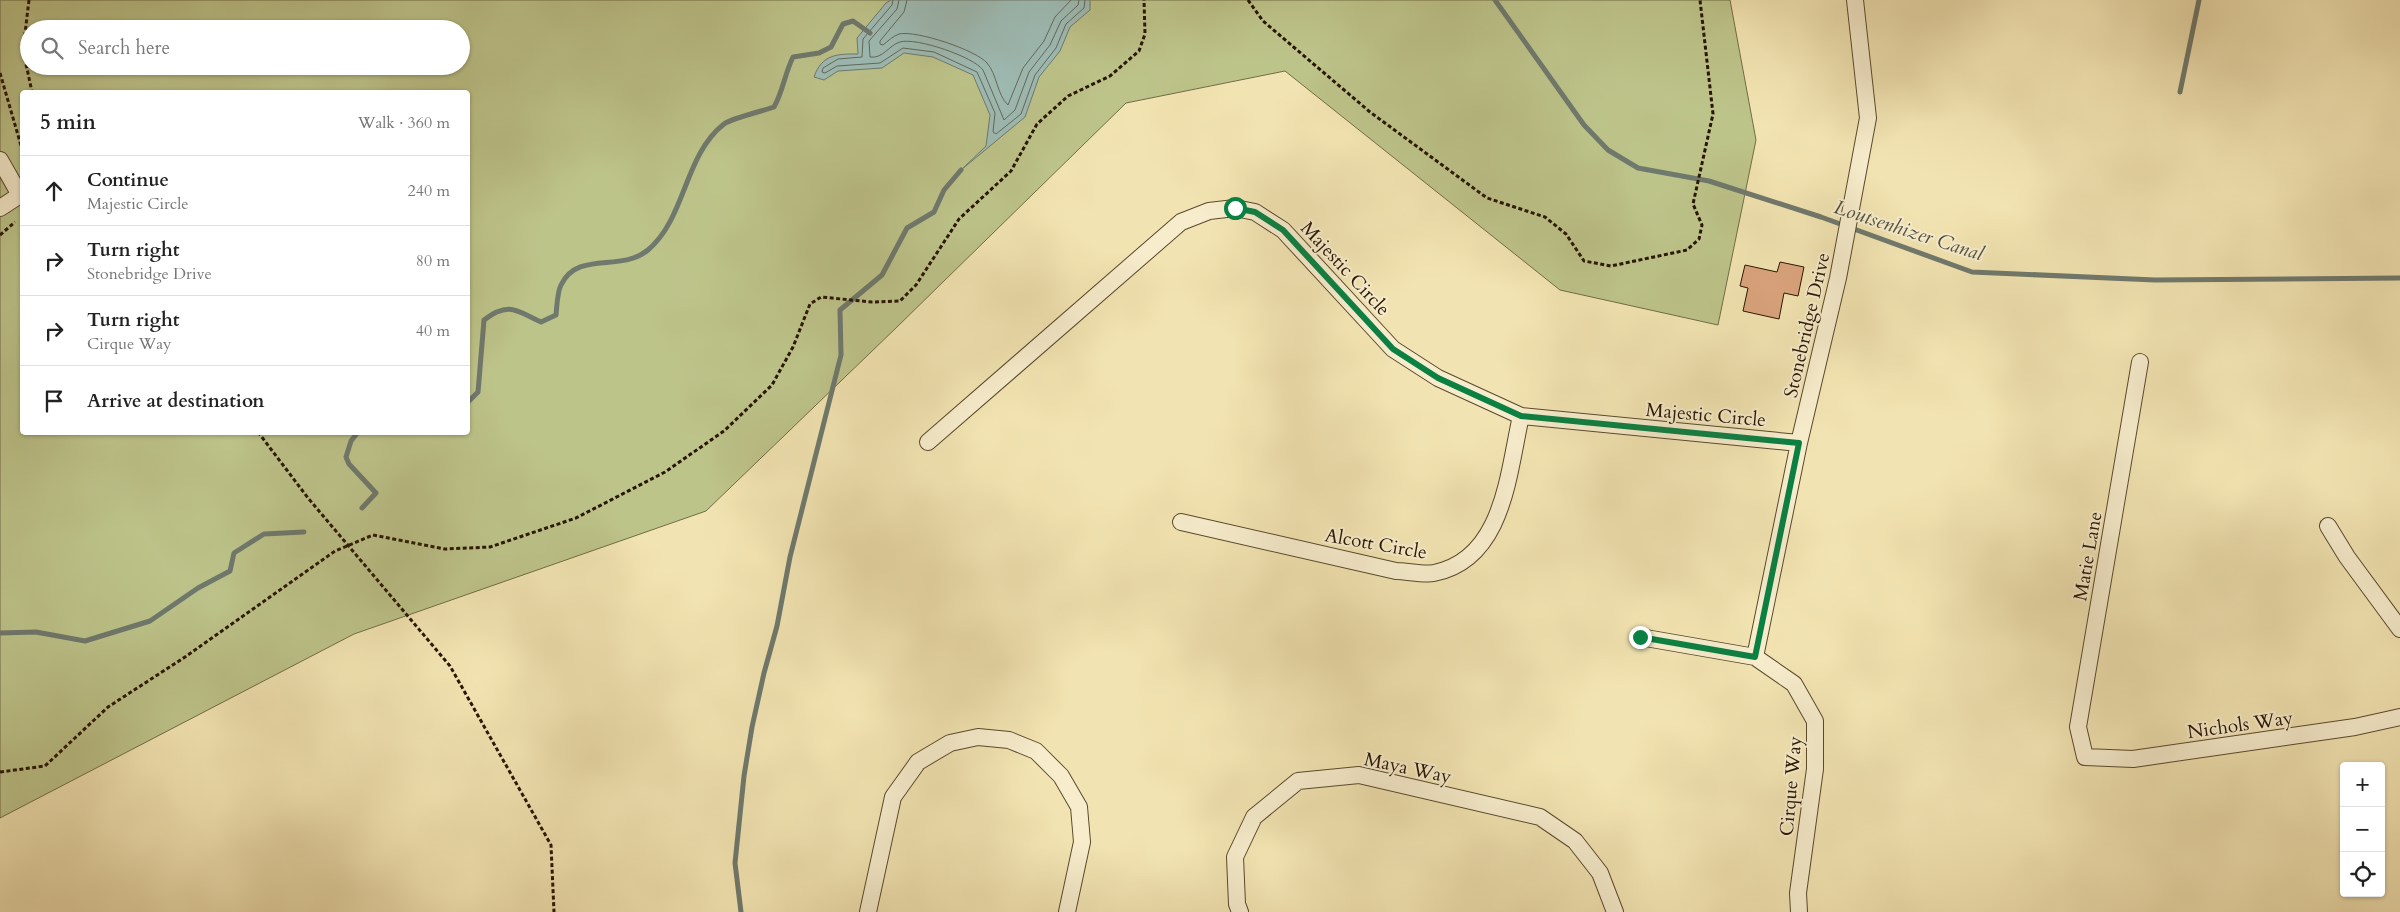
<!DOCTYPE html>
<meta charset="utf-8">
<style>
body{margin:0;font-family:Cardo,serif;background:#f6f6f6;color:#222}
.controls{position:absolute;right:15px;bottom:15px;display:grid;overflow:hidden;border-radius:5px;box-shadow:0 1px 4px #0004}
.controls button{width:45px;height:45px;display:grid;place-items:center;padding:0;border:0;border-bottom:1px solid #e0e0e0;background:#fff;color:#222;font:25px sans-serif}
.stop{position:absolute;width:15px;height:15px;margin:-11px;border:4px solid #0b8043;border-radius:50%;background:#fff}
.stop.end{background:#0b8043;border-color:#fff;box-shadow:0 1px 5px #0008}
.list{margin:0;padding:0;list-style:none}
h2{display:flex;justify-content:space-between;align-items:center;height:65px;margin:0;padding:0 20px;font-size:21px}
h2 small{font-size:16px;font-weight:400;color:#767676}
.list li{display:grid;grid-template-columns:32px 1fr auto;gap:15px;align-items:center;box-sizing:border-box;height:70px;padding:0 20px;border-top:1px solid #e0e0e0}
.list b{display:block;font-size:19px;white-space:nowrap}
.list p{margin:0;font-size:16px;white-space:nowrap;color:#767676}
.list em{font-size:16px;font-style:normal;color:#767676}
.icon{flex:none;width:28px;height:28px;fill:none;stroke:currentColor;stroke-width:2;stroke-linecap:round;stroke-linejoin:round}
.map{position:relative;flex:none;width:2400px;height:912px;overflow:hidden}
.search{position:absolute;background:#fff;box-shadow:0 1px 4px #0004;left:20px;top:20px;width:450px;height:55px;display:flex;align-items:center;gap:12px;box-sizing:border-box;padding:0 18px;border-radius:28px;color:#767676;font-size:19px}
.panel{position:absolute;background:#fff;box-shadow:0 1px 4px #0004;left:20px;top:90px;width:450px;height:345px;border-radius:5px}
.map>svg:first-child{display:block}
.green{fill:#bdc48a;stroke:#726c45;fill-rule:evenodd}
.water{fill:#9ebcb5;stroke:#6f796d}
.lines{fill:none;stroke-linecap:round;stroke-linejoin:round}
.shore{stroke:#63685a;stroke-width:1}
.stream{stroke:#6f796d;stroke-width:5}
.building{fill:#dba57e;stroke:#281500}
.street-casing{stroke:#5a492c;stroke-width:18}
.path{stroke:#281500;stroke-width:3;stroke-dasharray:4 2.5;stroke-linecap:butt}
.street{stroke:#f7edcd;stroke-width:16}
.route{stroke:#0b8043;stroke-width:6}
.labels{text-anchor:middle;stroke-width:4;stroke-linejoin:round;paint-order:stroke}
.street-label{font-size:19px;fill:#281500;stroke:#f7edcd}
.water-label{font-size:20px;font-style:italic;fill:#514f3f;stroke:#f7edcd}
</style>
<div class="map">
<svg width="2400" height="912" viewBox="0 0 2400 912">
<rect width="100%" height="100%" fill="#f2e4b2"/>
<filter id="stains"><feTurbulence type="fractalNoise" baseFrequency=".004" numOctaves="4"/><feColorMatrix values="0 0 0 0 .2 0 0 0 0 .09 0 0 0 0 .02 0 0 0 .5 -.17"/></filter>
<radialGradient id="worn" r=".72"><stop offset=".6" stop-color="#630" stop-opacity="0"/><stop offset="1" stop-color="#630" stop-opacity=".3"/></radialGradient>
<path class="green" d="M0 0H1730L1756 140 1718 325 1560 290 1285 71 1126 103 897 327 706 511 354 634 0 818ZM29 29H461V66H29ZM22 92H468V432H22Z"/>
<path class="water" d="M891 0H1090V10L1070 27 1060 51 1039 77 1025 117 961 170 986 146 990 115 973 75 933 57 904 53 882 68 838 71 824 80 814 77C822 54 837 54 858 54L857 38 886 3Z"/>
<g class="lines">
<path class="shore" d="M893 0 892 5 863 39 862 57 838 59 823 68 822 72 825 73 837 66 880 63 903 48 934 52 977 72 995 113 993 132 996 134 1021 114 1035 75 1056 48 1066 24 1084 8 1085 0
M899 0 897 9 869 41 870 57C883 59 889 45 900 42 916 37 974 57 983 70L1004 120 1015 110 1029 72 1050 45 1061 21 1078 5 1079 0
M907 0 904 12 880 41V44L883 45C888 41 893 36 899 34 916 30 976 50 987 63 997 74 997 95 1008 105L1023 68 1044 41 1055 17 1071 0"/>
<path class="stream" d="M1495 0 1584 125 1608 150 1638 168 1709 181 1821 217 1972 272 2155 280 2400 278
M2180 92 2199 0
M468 402 478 392 484 320C509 301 517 311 541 322L556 315C557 306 557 293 561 285 578 250 620 273 648 250 686 218 684 155 724 124 732 118 763 111 774 107 783 91 785 73 793 57L819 53 831 47 843 24 853 21 870 33
M358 432 351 441 346 457 349 464 376 493 362 508
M0 633 36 632 85 641 150 621 198 588 230 571 234 553 264 534 304 532
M741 912 735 863 744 776 752 727 764 673 777 626 790 557 841 355 840 310 882 275 907 228 934 212 944 190 961 170"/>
</g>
<path class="building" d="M1780 262 1804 267 1798 296 1784 293 1779 319 1743 311 1748 288 1740 286 1745 265 1777 272Z"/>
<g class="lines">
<g class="street-casing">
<path id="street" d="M0 160 20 195 0 208
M2140 362 2078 727 2085 757 2133 759 2355 727 2400 717
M928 442 1181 222 1209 211 1235 208 1255 212 1283 230 1393 349 1438 378 1521 416 1799 443
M1181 522 1396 571C1407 571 1423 575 1434 573 1504 559 1508 473 1521 416
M2328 526 2347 557 2400 629
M1640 637 1755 657 1794 684 1815 721V769L1798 893 1799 912
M1755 657 1799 443 1838 278 1868 118 1855 0
M868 912 893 797 918 762 950 743 978 737 1009 740 1036 751 1061 776 1079 807 1082 842 1067 912
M1240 912 1237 904 1235 857 1254 817 1298 781 1359 775 1540 817 1575 841 1600 873 1615 912"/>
</g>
<path class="path" d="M29 0 23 50 32 92
M1248 0 1263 21 1370 112 1487 198 1545 217 1566 234 1584 261 1611 266 1687 250 1699 239 1702 225 1693 204 1713 114 1700 0
M0 73 22 149
M0 235 15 222
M258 432 308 498 450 666 551 845 554 912
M0 772 45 766 108 707 185 657 335 551 373 535 445 549 490 547 576 518 665 472 724 431 772 385 793 347 810 304 821 297 872 302 900 301 916 285 959 219 1011 171 1037 124 1068 96 1110 76 1139 51 1145 34 1144 0"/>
<use href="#street" class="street"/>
</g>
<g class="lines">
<path class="route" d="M1235 208 1255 212 1283 230 1393 349 1438 378 1521 416 1799 443 1755 657 1640 637"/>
</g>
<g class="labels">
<g class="street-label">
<text transform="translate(1346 268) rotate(47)" y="7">Majestic Circle</text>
<text transform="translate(1806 325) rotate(-77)" y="7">Stonebridge Drive</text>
<text transform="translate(1706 414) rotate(5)" y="7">Majestic Circle</text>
<text transform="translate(1376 543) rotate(10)" y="7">Alcott Circle</text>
<text transform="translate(2087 556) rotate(-80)" y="7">Matie Lane</text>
<text transform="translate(2240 724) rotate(-8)" y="7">Nichols Way</text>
<text transform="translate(1408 767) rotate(12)" y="7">Maya Way</text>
<text transform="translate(1790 786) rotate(-85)" y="7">Cirque Way</text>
</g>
<g class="water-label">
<text transform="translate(1909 230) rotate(18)" y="7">Loutsenhizer Canal</text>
</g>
</g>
<rect width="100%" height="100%" filter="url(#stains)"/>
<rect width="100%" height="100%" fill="url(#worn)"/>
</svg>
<div class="controls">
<button>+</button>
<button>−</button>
<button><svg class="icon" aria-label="locate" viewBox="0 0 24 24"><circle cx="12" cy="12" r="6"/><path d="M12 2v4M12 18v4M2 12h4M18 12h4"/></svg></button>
</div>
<div class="stop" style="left:1235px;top:208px"></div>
<div class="stop end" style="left:1640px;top:637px"></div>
<div class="search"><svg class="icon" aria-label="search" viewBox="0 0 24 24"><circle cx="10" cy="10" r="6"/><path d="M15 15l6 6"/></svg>Search here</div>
<section class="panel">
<h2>5 min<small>Walk · 360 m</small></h2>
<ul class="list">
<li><svg class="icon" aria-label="ahead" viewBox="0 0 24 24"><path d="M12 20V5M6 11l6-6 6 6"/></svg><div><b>Continue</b><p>Majestic Circle</p></div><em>240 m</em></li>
<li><svg class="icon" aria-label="right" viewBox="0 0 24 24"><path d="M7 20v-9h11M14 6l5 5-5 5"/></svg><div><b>Turn right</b><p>Stonebridge Drive</p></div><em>80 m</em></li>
<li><svg class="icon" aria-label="right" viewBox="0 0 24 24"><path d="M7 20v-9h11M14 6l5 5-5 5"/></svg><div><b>Turn right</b><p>Cirque Way</p></div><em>40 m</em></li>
<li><svg class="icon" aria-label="arrive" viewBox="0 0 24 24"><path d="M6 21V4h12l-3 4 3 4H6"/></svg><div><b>Arrive at destination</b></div></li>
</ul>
</section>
</div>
